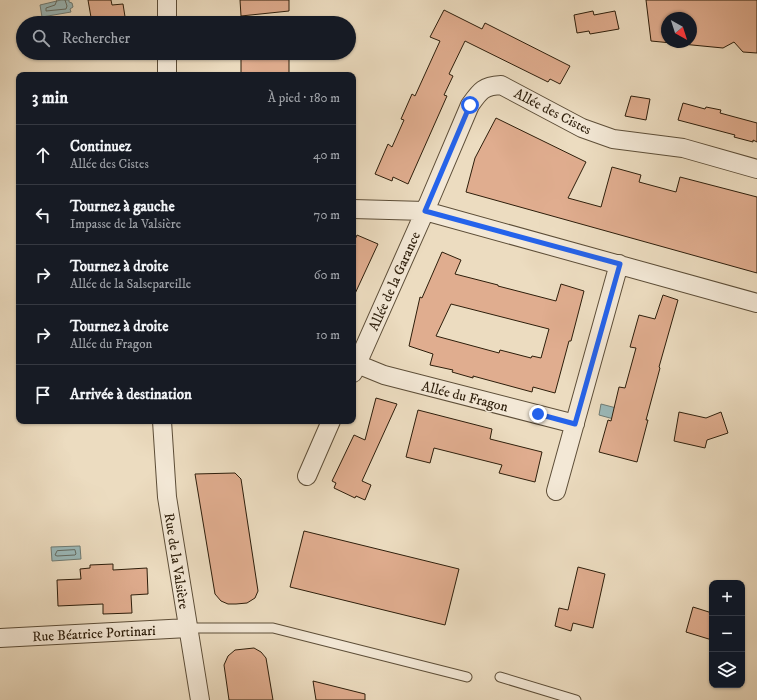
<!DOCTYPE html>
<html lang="fr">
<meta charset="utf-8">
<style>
body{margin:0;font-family:"IM FELL DW Pica",serif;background:#242831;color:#f1f3f6}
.controls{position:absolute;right:12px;bottom:12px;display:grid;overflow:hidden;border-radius:8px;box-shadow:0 1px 3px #0004}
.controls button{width:36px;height:36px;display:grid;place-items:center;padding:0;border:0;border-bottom:1px solid #363941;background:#171b24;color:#f1f3f6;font:20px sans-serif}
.compass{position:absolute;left:661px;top:12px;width:36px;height:36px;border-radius:50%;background:#171b24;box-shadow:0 1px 3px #0004;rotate:141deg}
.stop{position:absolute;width:12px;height:12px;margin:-9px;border:3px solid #2563eb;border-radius:50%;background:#fff}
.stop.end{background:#2563eb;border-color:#fff;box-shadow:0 1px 4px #0008}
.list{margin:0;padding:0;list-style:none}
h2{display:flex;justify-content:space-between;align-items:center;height:52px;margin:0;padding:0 16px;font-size:17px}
h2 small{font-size:13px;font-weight:400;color:#9ea1a6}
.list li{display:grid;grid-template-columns:26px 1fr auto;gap:12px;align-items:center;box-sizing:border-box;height:60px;padding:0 16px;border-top:1px solid #363941}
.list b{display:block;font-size:15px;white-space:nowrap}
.list p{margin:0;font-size:13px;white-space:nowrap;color:#9ea1a6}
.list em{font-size:13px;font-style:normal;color:#9ea1a6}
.icon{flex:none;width:22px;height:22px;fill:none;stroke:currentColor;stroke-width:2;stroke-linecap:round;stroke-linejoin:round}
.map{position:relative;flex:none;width:757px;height:700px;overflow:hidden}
.search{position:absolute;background:#171b24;box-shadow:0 1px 3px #0004;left:16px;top:16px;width:340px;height:44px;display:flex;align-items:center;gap:10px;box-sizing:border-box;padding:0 14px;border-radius:22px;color:#9ea1a6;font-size:15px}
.panel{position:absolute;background:#171b24;box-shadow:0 1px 3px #0004;left:16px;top:72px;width:340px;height:352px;border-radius:8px}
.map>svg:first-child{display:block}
.water{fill:#9bbabb;stroke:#6f7c75}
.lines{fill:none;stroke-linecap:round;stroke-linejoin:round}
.shore{stroke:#646c63;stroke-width:1}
.building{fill:#e0ad8f;stroke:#2d1e0b;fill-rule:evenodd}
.service-casing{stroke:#5d4e38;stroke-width:11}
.minor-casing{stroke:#5d4e38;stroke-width:20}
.service{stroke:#f3e8d6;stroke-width:9}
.minor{stroke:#f3e8d6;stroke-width:18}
.route{stroke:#2563eb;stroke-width:5}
.labels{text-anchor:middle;stroke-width:3;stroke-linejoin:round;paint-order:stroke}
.street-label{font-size:14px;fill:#2d1e0b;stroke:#f3e8d6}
</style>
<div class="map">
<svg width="757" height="700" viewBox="0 0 757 700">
<rect width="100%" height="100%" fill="#ecdcc0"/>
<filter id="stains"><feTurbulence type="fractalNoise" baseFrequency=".005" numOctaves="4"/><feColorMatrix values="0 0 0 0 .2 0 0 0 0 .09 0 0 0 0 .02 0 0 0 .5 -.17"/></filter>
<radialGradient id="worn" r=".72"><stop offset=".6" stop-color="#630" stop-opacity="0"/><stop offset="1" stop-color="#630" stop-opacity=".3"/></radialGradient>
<path class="water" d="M61 0H69V2L72 3 73 7 70 9 71 12 42 17 40 5Z
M601 404 624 410 621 421 599 415Z
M80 546 81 559 52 561 51 547Z"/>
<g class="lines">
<path class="shore" d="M57 0 55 5 46 8V11L66 9 67 6 65 0
M75 550 76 554 75 555 57 556 55 555 57 551Z"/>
</g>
<path class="building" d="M88 0H111L112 5 123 4 126 23H92Z
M240 0H289V11L241 16Z
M646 0H757V53L743 52 734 42 723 48 651 41ZM667 18H691V42H667Z
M444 10 482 29 485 23 570 66 560 84 550 79 548 82 465 41 449 74 453 76 444 95 447 96 408 184 393 177 392 181 375 174 388 144 392 147 404 120 401 119 412 94 415 96 440 41 430 37Z
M593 11 594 15 615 11 619 29 590 34 589 31 577 33 574 15Z
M241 53H289V75H241Z
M631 96 650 99 646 120 625 116Z
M683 103 705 109 706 107 721 110 720 113 757 123V142L753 140V142L734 137 735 135 678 120Z
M496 118 586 162 568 198 601 207 612 167 641 175 639 182 676 192 680 177 757 197V273L466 192 475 158Z
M357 235 378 244 353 298V244Z
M442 252 461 260 455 274 498 285V286L556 301 561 284 584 291 571 341H569L555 393 533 387 532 392 473 376V378L452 372 453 370 430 365 433 354 409 346 420 297 422 298ZM451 304 549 329 541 358 532 356 531 358 500 350 499 353 436 336Z
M663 295 678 300 659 367 660 368 646 420H648L637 462 599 452 608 420 611 421 619 387 625 388 636 348 630 347 639 315 655 319Z
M376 398 397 404 362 481 371 485 365 500 356 496 355 498 334 488 336 483 332 481 354 435 365 440Z
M418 410 492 429 490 439 542 452 535 482 499 473 502 465 434 448 430 463 406 457Z
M679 412 706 418 721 412 728 433 707 440 705 448 674 441Z
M235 473 241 479 258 591 255 598 247 603 236 604H228L221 601 215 594 195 474Z
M304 531 459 569 445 625 290 587Z
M113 564V570L147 568 148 594 131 595 132 613 103 614V604L58 606 57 580 81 579 80 569 90 568V565Z
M578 567 605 574 593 628 573 623 571 631 555 626 559 608 568 610Z
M693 607 712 613V640L686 632Z
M254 648 261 652 266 658 273 700H229L224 665 228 656 235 650Z
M313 681 365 694V700H316Z"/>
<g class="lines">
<g class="service-casing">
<path id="service" d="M188 628H273L467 677
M500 677 576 700"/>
</g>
<g class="minor-casing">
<path id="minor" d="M167 23V0
M167 53V75
M353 209 425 211 757 303
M357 364 384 375 575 424
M353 373 425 211 470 105C480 91 483 86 501 85L582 128 613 139 683 148 757 169
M162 421 167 497 200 700
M307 476 331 421
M556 491 619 264
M0 638 188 628"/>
</g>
<use href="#service" class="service"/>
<use href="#minor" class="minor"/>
</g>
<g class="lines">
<path class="route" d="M470 105 425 211 620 264 575 424 538 414"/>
</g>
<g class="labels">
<g class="street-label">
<text transform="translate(553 111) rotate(27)" y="5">Allée des Cistes</text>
<text transform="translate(394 281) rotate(-66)" y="5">Allée de la Garance</text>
<text transform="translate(465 396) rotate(14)" y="5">Allée du Fragon</text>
<text transform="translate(177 561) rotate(81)" y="5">Rue de la Valsière</text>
<text transform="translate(94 633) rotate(-3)" y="5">Rue Béatrice Portinari</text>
</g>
</g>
<rect width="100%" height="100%" filter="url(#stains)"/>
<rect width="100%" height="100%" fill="url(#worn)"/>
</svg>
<div class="controls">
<button>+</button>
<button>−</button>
<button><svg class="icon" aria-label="layers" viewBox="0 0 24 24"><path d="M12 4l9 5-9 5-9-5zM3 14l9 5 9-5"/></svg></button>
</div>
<svg class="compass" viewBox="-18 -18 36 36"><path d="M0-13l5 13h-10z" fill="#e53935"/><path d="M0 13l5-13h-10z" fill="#9ea1a6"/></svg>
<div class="stop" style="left:470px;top:105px"></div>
<div class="stop end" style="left:538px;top:414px"></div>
<div class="search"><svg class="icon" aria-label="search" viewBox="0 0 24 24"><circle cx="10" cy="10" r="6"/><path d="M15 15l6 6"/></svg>Rechercher</div>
<section class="panel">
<h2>3 min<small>À pied · 180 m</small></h2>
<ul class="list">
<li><svg class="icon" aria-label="ahead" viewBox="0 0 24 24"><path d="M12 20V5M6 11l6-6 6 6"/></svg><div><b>Continuez</b><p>Allée des Cistes</p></div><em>40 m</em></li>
<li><svg class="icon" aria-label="left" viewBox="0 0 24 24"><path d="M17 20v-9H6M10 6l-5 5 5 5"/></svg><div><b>Tournez à gauche</b><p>Impasse de la Valsière</p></div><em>70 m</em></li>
<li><svg class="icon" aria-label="right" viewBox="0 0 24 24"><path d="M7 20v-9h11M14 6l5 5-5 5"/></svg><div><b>Tournez à droite</b><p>Allée de la Salsepareille</p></div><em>60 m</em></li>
<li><svg class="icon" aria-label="right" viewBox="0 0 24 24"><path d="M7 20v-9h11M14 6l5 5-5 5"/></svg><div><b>Tournez à droite</b><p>Allée du Fragon</p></div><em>10 m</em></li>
<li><svg class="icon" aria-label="arrive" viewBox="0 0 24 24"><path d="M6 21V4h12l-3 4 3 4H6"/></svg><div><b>Arrivée à destination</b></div></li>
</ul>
</section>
</div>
